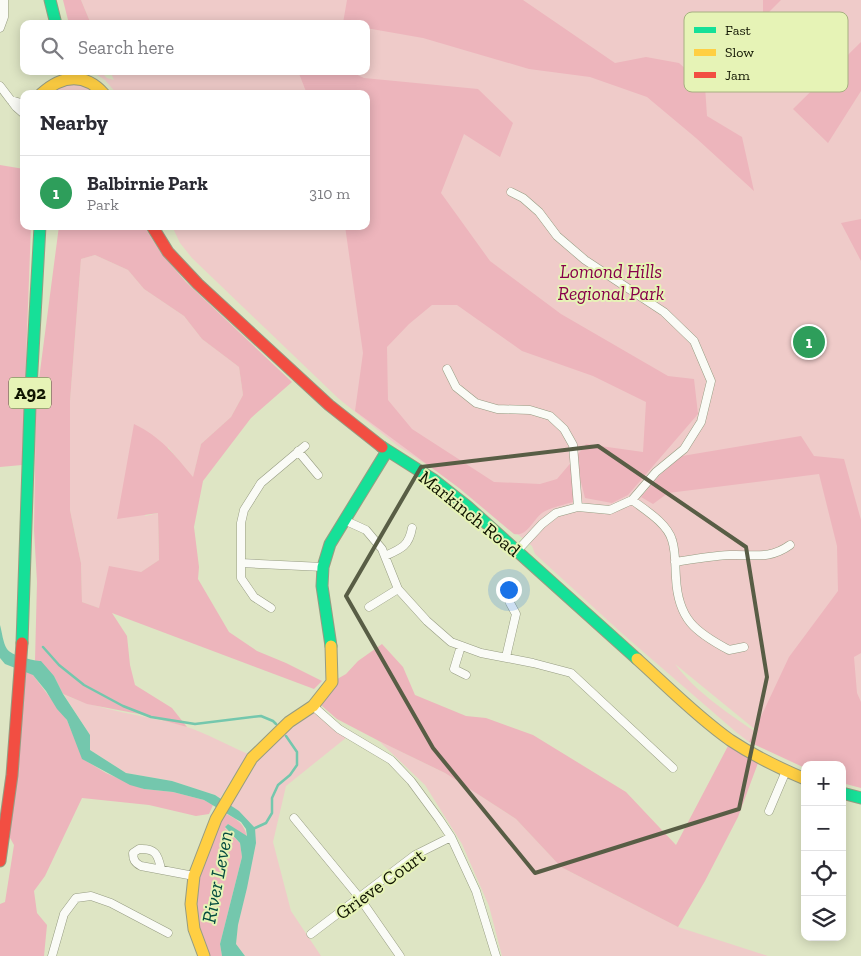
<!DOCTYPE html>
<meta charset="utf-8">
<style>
body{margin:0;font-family:"Zilla Slab",serif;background:#f7f7f7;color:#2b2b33}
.controls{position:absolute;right:15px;bottom:15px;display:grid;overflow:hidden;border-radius:10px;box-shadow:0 2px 12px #0003}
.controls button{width:45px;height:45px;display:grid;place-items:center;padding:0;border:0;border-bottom:1px solid #e1e1e2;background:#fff;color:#2b2b33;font:25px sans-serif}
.you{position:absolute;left:508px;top:589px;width:18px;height:18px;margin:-12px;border:4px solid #fff;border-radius:50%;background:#1a73e8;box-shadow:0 0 0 8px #1a73e833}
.badge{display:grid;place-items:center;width:32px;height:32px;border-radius:50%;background:#1a73e8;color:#fff;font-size:16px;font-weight:700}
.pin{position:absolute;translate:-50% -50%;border:2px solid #fff;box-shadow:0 1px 5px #0006}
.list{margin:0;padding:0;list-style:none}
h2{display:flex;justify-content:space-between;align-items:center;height:65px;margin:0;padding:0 20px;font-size:21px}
h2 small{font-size:16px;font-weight:400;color:#7c7c81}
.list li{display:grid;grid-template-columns:32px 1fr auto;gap:15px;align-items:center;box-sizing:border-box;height:75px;padding:0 20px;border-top:1px solid #e1e1e2}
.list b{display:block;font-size:19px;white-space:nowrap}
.list p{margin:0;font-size:16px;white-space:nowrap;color:#7c7c81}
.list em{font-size:16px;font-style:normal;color:#7c7c81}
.icon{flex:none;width:28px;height:28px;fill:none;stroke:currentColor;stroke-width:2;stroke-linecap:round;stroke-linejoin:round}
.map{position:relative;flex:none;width:861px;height:956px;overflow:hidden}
.search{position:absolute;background:#fff;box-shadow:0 2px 12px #0003;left:20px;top:20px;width:350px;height:55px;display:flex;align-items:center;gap:12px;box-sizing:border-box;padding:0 18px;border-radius:10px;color:#7c7c81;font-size:19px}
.panel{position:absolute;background:#fff;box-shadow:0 2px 12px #0003;left:20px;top:90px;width:350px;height:140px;border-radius:10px}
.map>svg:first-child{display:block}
.green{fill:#efcbc9}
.forest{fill:#edb5bc;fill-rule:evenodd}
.water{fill:#74c7ad}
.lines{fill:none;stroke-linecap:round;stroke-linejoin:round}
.stream{stroke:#74c7ad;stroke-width:2.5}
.street-casing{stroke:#969c82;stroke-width:9}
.fast-casing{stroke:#969c82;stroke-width:13}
.slow-casing{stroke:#969c82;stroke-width:13}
.jam-casing{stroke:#969c82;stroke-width:13}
.street{stroke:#fafbf6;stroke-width:8}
.fast{stroke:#16e098;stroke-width:11}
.slow{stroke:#ffcf43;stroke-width:11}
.jam{stroke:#f24e42;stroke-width:11}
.marked{fill:none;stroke:#585d45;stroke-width:4;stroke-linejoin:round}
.labels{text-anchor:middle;stroke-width:4;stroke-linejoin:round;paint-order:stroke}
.shield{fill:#e6f3b6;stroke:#505737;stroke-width:1}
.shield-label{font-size:18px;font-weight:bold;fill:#101401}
.park-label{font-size:19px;font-style:italic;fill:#88004a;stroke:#e6f3b6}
.street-label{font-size:19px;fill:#101401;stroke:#e6f3b6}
.water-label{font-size:20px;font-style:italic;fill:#044b3f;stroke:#e6f3b6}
.key{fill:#e6f3b6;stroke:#a6b080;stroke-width:1}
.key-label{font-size:14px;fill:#101401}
</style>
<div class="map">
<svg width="861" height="956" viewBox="0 0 861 956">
<rect width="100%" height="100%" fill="#dee5c4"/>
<path class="green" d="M81 0H861V770L773 744 675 664C695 691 726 712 754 731L749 742 736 732 625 636 535 554 532 546 458 485 398 446 339 399 192 258 180 243 172 226H366V94H117L105 80 91 71H100L107 78 114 80 110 71H366V24H91Z
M66 84 87 86 97 94H50Z
M95 255 128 270 144 289 184 316 202 339 239 367 243 395 231 417 201 444 193 478 168 447 145 516 158 513 159 560 141 572 99 608 82 602 81 563 70 510V401L81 259Z
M64 695C102 711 144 715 184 726 206 733 227 745 248 754L220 798 215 795 172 781 126 773 90 750V735Z
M312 711 332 728 347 737 286 786 273 842 291 911 321 956H245L236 944 238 925 256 843 231 805 257 762 290 725Z
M379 741 445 773 516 819 561 867 678 927 768 956H502L489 906 462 844 425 785Z"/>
<path class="forest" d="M63 0H81L91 24H69Z
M347 0H523L615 63 646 57 679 63 705 86 707 116 742 137 754 191 696 138 647 97 590 77 529 69 423 38 366 28V24L343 23Z
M763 0H781L763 18Z
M861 42V91L828 143 793 109Z
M298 71H349L364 78 478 89 513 123 500 157 464 134 441 193 490 261 561 314 668 376 694 379 698 414 628 495 612 503 585 498 575 458 586 444 643 452 646 402 593 376 522 351 457 305H432L409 324 387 347 388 400 412 429 494 482 540 484 557 479 574 459 577 501C567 504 551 507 542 513 533 520 527 537 514 534L459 488 355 411 363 353 345 226H366V94H307Z
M0 165 24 169V226H31L22 465 0 467Z
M861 219V261L841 223Z
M59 226H144L161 253 186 282 292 382 251 418 203 481 194 527 199 567 198 579 229 632 257 651 286 663 322 681 314 689 112 613 127 636 130 665 135 685 172 708 187 727 139 714 87 704 63 694 54 676 35 661 37 582 34 530 36 402ZM95 255 128 270 144 289 184 316 202 339 239 367 243 395 231 417 201 444 193 477C174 454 161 437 134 424L117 519 158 513 159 560 141 572 109 566 99 608 82 602 81 563 70 510V401L81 259Z
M801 436 814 456 844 459 861 520V653L854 657 857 693 861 702V788L842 783V765H805V768L749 742 789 657 838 591 837 546 819 474 668 493 653 504 641 497 660 475 682 456Z
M382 644 403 667 415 695 466 716 486 718 533 735 626 792 676 845 728 746 758 763 738 817 705 881 678 927 561 867 516 819 445 773 379 741 337 719 322 706 324 693 332 682 346 674 358 661Z
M22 652 33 675 67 720 83 759 106 773 144 789 173 792 204 800 213 805 209 814 196 816 149 805 82 798 45 876 34 891 37 913 47 925 44 956H0V904L5 902 14 845 5 829Z
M221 811C234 818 244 821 247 837L228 824 225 828 240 843 242 857 220 944 222 956H204L194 929V876Z"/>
<path class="water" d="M0 625C2 632 3 643 7 649 10 655 34 661 41 661L54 676 63 694 90 735V750L126 773 172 781 215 795 239 811 255 828 256 843 247 888 238 925 236 944 245 956H222L220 944 242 857 240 843 225 827 228 824 247 836 246 829 241 822 204 800 173 792 144 789 130 785 82 759 67 720 57 709 46 691 33 675 5 664 0 658Z"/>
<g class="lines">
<path class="stream" d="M43 647 59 665 84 685 123 706 151 717 195 724 261 716 273 721 276 724
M255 828 266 823 272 813V798L278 785 290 775 297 765V752L286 736"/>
<g class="street-casing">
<path id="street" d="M0 28 4 17V0
M0 86 16 107 24 114
M11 100 24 104
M511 192 523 198 539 212 557 236 585 260 664 312 694 341 711 381 701 422 684 449 656 472 632 500 610 510 578 507 556 513 542 524 517 551
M447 369 456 387 476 403 497 409 530 410 550 416 564 429 573 445 578 507
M298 451 318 475
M632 500C645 510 667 523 672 540 676 552 675 566 676 578 678 619 695 632 729 650L744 647
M344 520 366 530 382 549 398 589 427 621 451 642 481 653 533 663 571 673 673 768
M385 556C401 549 409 546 412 528
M675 562C693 559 712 556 730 555 754 554 769 560 790 545
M241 563 323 567
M369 607 398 589
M271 608 254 597 241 578V523L244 510 261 483 305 446
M461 646 454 669 466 675
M506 657 516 614 510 603
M313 706 339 729 391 760 411 781 439 819 451 837 476 891 496 956
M769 811 786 771
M294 818 359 897 400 956
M161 869C158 854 155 848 139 849L133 853C133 860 135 863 141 866L194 876
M311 934 415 855 451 837
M52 956 64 914 76 898 91 896 111 903 168 933"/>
</g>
<g class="fast-casing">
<path id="fast" d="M50 0 56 24
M382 447 434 480 467 506 637 659
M22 643 30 406 40 226
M331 646 322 586 323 567 330 544 387 451
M842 793 861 798"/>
</g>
<g class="slow-casing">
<path id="slow" d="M41 94C62 75 84 72 104 94
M637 659C667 686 696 716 730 740 754 756 779 768 805 779
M204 956 194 929 191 904 194 876 216 819 252 758 289 722 313 706 332 682 331 646"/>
</g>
<g class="jam-casing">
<path id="jam" d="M152 226 168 252 198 284 329 405 382 447
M0 861 12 775 22 643"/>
</g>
<use href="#street" class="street"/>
<use href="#fast" class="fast"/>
<use href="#slow" class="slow"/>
<use href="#jam" class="jam"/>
</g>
<path class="marked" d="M598 446 746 547 767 677 739 809 535 873 433 748 346 596 421 467Z"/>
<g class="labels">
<rect class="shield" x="9" y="377.5" width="42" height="31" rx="4"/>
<g class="shield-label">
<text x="30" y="399">A92</text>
</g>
<g class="park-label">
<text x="611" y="278">Lomond Hills<tspan x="611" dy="22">Regional Park</tspan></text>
</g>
<g class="street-label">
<text transform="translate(470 513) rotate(39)" y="7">Markinch Road</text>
<text transform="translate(380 884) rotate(-36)" y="7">Grieve Court</text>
</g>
<g class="water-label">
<text transform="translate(217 877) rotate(-79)" y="7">River Leven</text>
</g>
</g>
<rect x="684" y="12" width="164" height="80" rx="8" class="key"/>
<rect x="694" y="27" width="22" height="6" fill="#16e098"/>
<rect x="694" y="49" width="22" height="7" fill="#ffcf43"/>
<rect x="694" y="72" width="22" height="6" fill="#f24e42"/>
<g class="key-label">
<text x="725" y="35">Fast</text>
<text x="725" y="57">Slow</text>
<text x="725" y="80">Jam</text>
</g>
</svg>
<div class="controls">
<button>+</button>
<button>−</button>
<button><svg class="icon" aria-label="locate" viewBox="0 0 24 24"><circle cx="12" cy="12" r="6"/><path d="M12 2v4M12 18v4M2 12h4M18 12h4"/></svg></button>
<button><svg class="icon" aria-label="layers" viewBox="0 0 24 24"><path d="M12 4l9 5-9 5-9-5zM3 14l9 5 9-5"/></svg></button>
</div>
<div class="you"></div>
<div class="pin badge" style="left:809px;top:342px;background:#2e9e5b">1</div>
<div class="search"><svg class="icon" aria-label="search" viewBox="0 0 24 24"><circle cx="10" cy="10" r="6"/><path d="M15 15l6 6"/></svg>Search here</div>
<section class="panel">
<h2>Nearby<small></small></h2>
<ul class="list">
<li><span class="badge" style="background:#2e9e5b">1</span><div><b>Balbirnie Park</b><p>Park</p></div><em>310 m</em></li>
</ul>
</section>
</div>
